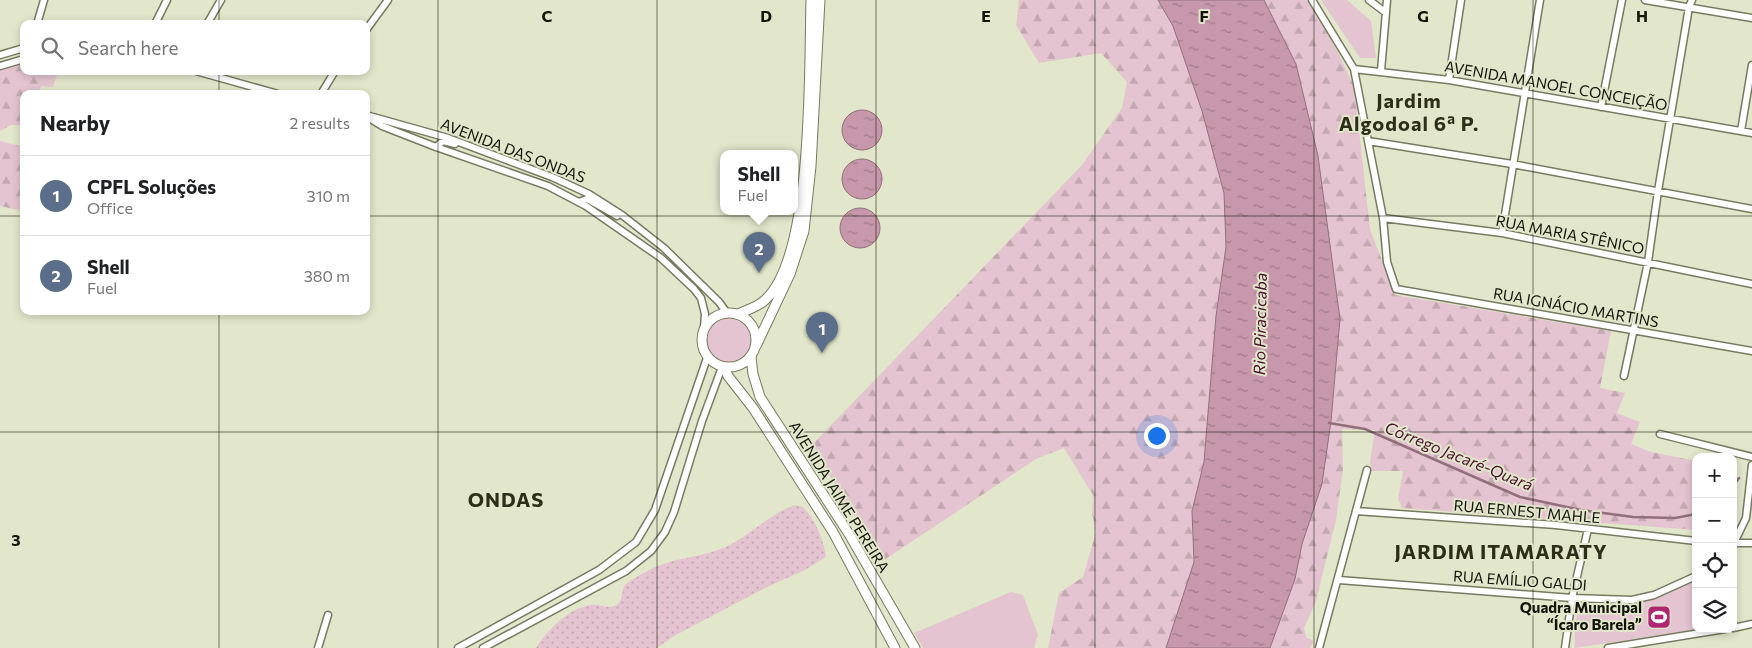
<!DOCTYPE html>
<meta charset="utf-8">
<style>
body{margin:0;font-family:Commissioner,sans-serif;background:#f2f2f2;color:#202124}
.controls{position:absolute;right:15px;bottom:15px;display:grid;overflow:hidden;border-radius:10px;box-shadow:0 2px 8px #0003}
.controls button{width:45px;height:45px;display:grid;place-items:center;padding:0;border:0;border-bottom:1px solid #e0e0e0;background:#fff;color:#202124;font:25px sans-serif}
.you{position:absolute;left:1156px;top:435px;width:18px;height:18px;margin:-12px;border:4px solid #fff;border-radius:50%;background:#1a73e8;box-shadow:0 0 0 8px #1a73e833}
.badge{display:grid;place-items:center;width:32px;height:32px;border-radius:50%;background:#b45309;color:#fff;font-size:16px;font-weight:700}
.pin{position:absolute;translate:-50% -41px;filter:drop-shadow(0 1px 2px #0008)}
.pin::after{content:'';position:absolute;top:26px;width:18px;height:15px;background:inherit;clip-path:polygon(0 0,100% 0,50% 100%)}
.popup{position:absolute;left:720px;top:150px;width:78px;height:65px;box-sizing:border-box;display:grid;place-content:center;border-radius:10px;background:#fff;filter:drop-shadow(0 1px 4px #0005);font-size:16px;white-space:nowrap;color:#757577}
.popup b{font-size:19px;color:#202124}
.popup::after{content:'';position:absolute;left:50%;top:100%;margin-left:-10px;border:10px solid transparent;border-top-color:#fff}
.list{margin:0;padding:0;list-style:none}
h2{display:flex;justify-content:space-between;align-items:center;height:65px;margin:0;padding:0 20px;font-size:21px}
h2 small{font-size:16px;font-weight:400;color:#757577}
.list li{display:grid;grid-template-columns:32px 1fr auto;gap:15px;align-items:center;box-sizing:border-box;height:80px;padding:0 20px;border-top:1px solid #e0e0e0}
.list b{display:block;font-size:19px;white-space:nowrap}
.list p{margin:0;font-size:16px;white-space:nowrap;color:#757577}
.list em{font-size:16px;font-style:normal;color:#757577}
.icon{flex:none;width:28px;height:28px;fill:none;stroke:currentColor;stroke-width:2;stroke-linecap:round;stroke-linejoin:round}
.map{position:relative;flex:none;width:1752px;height:648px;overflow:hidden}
.search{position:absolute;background:#fff;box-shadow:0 2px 8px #0003;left:20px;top:20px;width:350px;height:55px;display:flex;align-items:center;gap:12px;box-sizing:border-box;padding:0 18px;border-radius:10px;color:#757577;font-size:19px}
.panel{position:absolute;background:#fff;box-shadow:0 2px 8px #0003;left:20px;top:90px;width:350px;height:225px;border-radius:10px}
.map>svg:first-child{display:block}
.grass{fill:url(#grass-dots)}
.forest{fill:url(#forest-firs)}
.park{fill:#e4c4d0}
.water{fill:url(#water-ripples);stroke:#91707b}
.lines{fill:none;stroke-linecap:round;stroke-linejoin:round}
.stream{stroke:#91707b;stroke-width:2.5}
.minor-casing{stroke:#777a61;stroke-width:9}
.secondary-casing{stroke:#777a61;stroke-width:11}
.minor{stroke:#fff;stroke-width:6}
.secondary{stroke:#fff;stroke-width:9}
.grid{fill:none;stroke:#13140a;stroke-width:1;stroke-opacity:0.55}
.labels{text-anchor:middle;stroke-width:4;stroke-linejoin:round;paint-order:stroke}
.street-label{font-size:15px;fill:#13140a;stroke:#e2e6ca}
.poi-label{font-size:15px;font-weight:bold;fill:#13140a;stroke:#e2e6ca;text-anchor:end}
.water-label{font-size:16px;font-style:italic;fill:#4a102e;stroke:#e2e6ca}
.district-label{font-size:20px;font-weight:bold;letter-spacing:1px;fill:#2c2e18;stroke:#e2e6ca}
.grid-label{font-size:16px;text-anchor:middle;font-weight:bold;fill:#13140a;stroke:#e2e6ca;stroke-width:4;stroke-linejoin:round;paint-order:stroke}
</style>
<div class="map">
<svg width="1752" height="648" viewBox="0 0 1752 648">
<defs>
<pattern id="grass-dots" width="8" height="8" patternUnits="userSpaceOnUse" patternTransform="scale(1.25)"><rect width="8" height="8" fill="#e4c4d0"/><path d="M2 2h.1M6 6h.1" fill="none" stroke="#c3a8b1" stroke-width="1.8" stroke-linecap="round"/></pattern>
<pattern id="forest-firs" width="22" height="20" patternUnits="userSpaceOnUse" patternTransform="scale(1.25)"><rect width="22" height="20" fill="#e4c4d0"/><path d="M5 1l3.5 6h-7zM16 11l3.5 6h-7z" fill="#c3a8b1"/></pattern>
<pattern id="water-ripples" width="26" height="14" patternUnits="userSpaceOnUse" patternTransform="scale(1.25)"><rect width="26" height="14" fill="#c798ab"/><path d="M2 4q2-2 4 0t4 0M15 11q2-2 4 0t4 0" fill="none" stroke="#a07b89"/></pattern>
</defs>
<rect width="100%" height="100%" fill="#e2e6ca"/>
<path class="grass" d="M796 505 803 507C816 522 823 537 826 557L805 570 765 588 674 636 657 648H536C548 630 568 608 591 605 598 604 607 609 614 606 625 602 620 590 626 584 632 579 642 574 649 570 674 557 702 558 728 546 748 536 776 510 796 505Z"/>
<path class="forest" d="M1019 0H1158L1173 26 1202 111 1224 193 1226 247 1216 316 1204 465 1192 511 1194 562 1166 648H1048L1059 593 1083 577 1096 532 1092 513 1093 495 1064 448 1036 459 881 562 812 445 1082 165 1122 108 1127 82 1101 53 1039 63 1016 25Z
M1264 0H1307L1334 45 1354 86 1370 229 1395 295 1611 331 1600 388 1625 393 1617 413 1640 422 1631 444 1651 452 1696 461V530L1402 508 1398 499 1403 471H1371L1370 461 1375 430 1342 429 1343 469 1336 520 1316 601 1304 628 1309 648H1270L1295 579 1302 544 1322 484 1331 421 1340 319 1318 156 1296 64Z
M24 63V71H58L53 87 41 86 39 94H24V125H11L0 131V70Z
M0 141 24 147V211L0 206Z"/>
<path class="park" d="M1321 0H1347L1371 21 1376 58H1360Z
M706 340a23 23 0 1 1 46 0a23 23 0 1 1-46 0Z
M1696 581V629H1699L1575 648C1575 633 1572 615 1585 605L1639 604Z
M1011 592 1023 595 1038 635 1034 648H923L914 633Z
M1299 634 1314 641 1310 648H1293Z"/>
<path class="water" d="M1158 0H1264L1296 64 1318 156 1340 319 1331 421 1322 484 1302 544 1295 579 1270 648H1166L1194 562 1192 511 1204 462 1216 316 1226 247 1224 193 1202 111 1173 26Z
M842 130a20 20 0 1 1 40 0a20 20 0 1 1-40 0Z
M842 179a20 20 0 1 1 40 0a20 20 0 1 1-40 0Z
M840 228a20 20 0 1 1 40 0a20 20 0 1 1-40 0Z"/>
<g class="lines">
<path class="stream" d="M1329 423 1365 429 1520 497 1581 510 1633 517 1675 518 1696 514
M1733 486 1739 478"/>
<g class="minor-casing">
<path id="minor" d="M1312 0 1354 69 1383 218 1387 262 1396 289 1752 351
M1369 0 1385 12
M1645 0 1752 18
M37 24 44 0
M155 24 167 0
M207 24 221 0
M366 30 388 0
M0 55 24 48
M0 66 24 59
M1354 69 1449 80 1752 133
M196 71 278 94
M1381 71 1387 0
M1449 80 1461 0
M321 94 335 71
M1601 107 1622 0
M366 115 448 138 552 177 589 194 622 215 664 248 719 302 727 313
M369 118 382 126 436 147 548 186 586 206 661 258 694 289 701 298 705 314 704 328
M1741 131 1752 65
M1368 141 1512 164 1752 209
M436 147 443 141 455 144
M579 202 587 199 617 216
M1383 218 1502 233 1752 284
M1502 233 1540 0
M1624 376 1648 262 1658 191 1689 7 1692 0
M1660 434 1752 457
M1356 511 1556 525 1696 541
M1733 543H1752
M1733 545 1746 518 1752 465
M1339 580 1572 598 1632 600 1654 595 1696 576
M1733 628 1752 624
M318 648 328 615
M458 648 599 570 636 542 655 510 707 358
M483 648 626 571 651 551 665 532 674 512 702 421 722 367
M1319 648 1367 470
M1565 648 1572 598 1588 529
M1608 648 1725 629"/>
</g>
<g class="secondary-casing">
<path id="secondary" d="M702 340a27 27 0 1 1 54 0a27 27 0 1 1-54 0Z
M738 314C747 310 758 307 765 300 814 256 809 66 811 0
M756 346 790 274 804 231 811 166 820 0
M751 357 753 374 760 397 849 534 915 648
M724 367 728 376 753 408 833 532 895 648"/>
</g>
<use href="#minor" class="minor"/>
<use href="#secondary" class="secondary"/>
</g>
<path class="grid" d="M219 0V24M438 0V648M657 0V648M876 0V648M1095 0V648M1314 0V648M1533 0V648M219 71V94M0 216H24M366 216H1752M219 311V648M0 432H1752"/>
<defs>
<g id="stadium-square" transform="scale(1.25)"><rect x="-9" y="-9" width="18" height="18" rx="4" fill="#ae286f" stroke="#e2e6ca"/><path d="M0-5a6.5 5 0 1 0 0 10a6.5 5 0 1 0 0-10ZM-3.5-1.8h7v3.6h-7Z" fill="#fff"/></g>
</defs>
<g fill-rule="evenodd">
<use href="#stadium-square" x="1659" y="617"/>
</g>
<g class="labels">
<g class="street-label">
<text transform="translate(1556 86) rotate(10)" y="5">AVENIDA MANOEL CONCEIÇÃO</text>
<text transform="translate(513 151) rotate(21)" y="5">AVENIDA DAS ONDAS</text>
<text transform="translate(1570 235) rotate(11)" y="5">RUA MARIA STÊNICO</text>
<text transform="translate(1576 308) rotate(10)" y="5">RUA IGNÁCIO MARTINS</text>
<text transform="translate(839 497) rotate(58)" y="5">AVENIDA JAIME PEREIRA</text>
<text transform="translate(1527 512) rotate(5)" y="5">RUA ERNEST MAHLE</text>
<text transform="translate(1520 581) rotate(4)" y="5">RUA EMÍLIO GALDI</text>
</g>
<g class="poi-label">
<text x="1642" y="613">Quadra Municipal<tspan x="1642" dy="17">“Ícaro Barela”</tspan></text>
</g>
<g class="water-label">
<text transform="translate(1260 324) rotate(-89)" y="6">Rio Piracicaba</text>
<text transform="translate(1459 456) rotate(22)" y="6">Córrego Jacaré-Quará</text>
</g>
<g class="district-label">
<text x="1409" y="108">Jardim<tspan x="1409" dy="23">Algodoal 6ª P.</tspan></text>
<text x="506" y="507">ONDAS</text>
<text x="1501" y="559">JARDIM ITAMARATY</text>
</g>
</g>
<g class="grid-label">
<text x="547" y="22">C</text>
<text x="766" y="22">D</text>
<text x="986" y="22">E</text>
<text x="1204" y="22">F</text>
<text x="1423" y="22">G</text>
<text x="1642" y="22">H</text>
<text x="16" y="546">3</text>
</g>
</svg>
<div class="controls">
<button>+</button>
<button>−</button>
<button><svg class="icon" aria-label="locate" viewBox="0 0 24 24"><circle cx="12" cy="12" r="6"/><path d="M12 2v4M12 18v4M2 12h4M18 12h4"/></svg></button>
<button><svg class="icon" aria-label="layers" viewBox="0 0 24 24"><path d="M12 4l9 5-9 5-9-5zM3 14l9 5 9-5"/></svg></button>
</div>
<div class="you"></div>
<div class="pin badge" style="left:822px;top:353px;background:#5c6f8a">1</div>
<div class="pin badge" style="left:759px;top:273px;background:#5c6f8a">2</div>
<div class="popup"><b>Shell</b>Fuel</div>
<div class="search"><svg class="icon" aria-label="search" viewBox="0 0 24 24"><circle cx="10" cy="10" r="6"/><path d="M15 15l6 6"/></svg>Search here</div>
<section class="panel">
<h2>Nearby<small>2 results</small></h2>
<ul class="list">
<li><span class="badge" style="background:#5c6f8a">1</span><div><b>CPFL Soluções</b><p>Office</p></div><em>310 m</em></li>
<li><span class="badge" style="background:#5c6f8a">2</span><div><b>Shell</b><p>Fuel</p></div><em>380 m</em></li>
</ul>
</section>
</div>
